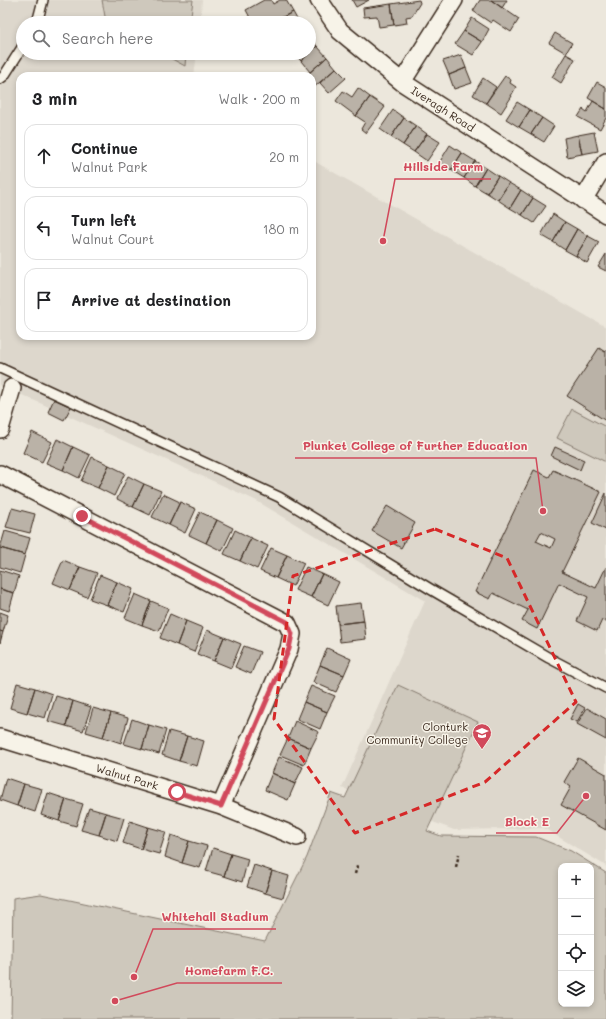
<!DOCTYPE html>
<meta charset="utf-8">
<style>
body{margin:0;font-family:Mali,sans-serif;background:#f2f2f2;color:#202124}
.controls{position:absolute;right:12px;bottom:12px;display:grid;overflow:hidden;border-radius:8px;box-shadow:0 2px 6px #0003}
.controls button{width:36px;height:36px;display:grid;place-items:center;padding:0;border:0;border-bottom:1px solid #e0e0e0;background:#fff;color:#202124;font:20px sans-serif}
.stop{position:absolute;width:12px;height:12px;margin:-9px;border:3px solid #d1495b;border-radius:50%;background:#fff}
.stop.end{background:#d1495b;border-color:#fff;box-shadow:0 1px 4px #0008}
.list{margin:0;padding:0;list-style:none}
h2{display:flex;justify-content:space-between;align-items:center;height:52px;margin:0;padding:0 16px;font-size:17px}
h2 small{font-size:13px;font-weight:400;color:#757577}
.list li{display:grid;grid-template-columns:26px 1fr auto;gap:12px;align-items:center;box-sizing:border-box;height:64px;margin:0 8px 8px;padding:0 8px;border:1px solid #e0e0e0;border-radius:12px}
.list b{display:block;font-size:15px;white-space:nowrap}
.list p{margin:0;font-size:13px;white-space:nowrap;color:#757577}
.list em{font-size:13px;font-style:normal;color:#757577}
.icon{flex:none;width:22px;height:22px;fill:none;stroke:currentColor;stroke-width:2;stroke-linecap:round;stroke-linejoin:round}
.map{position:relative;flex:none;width:606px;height:1019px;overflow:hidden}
.search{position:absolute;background:#fff;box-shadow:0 2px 6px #0003;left:16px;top:16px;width:300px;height:44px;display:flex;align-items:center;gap:10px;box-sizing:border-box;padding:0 14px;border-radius:22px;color:#757577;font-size:15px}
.panel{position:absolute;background:#fff;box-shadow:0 2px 6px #0003;left:16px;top:72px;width:300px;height:268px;border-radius:12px}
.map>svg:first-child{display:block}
.built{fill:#ddd7cc}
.green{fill:#cec8bc;stroke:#84796d;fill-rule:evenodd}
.building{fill:#bab2a7;stroke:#3b2a1e;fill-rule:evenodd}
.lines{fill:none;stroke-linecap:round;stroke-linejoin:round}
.service-casing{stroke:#3b2a1e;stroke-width:12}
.minor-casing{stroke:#3b2a1e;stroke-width:20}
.path{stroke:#3b2a1e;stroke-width:2.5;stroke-dasharray:3 3;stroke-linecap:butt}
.service{stroke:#f7f3e8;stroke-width:9}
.minor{stroke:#f7f3e8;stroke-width:17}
.route{stroke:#d1495b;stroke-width:5}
.marked{fill:none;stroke:#d62828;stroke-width:3;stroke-dasharray:8 5;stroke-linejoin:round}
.labels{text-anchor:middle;stroke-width:3;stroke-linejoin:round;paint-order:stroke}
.street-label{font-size:11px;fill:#3b2a1e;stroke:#f7f3e8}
.poi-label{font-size:11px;fill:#3b2a1e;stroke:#f7f3e8;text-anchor:end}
.leader{fill:none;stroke:#d1495b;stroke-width:1.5}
.callout-dot{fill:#d1495b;stroke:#f7f3e8;stroke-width:1.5}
.callout-label{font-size:12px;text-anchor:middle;font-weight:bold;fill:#d1495b;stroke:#f7f3e8;stroke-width:3;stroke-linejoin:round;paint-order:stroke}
</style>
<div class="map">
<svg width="606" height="1019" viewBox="0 0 606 1019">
<rect width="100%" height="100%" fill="#ece7dc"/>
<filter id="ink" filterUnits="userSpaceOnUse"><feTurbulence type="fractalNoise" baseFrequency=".025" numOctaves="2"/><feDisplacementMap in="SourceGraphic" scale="8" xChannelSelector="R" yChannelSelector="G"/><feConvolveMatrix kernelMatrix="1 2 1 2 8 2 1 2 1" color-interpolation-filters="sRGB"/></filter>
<g filter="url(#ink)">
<path class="built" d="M0 0H202L200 23H23V53H197L194 76H20V336H312V160L606 327V419L579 406 606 420V866L544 828 454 830 342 788 425 601 255 500 0 385Z"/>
<path class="green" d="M102 0H193L190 23H109L106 22Z
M162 53H186L185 66 161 53Z
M572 409 606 427V462L557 438Z
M398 685 478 722 427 831 441 836 536 837 571 851 606 873V1019H11L13 898 41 894 265 941 307 857 331 793 345 798ZM561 866H591V1004H561Z"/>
<path class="building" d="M264 0H271L273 4 280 0H286L293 12 273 22V21L268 23H253L246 10Z
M352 0H369L356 7Z
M419 0 420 3 412 16 406 17 407 23 394 25 391 4Z
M480 0H491L519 19 511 32 493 20 491 23 473 11Z
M491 0H507L502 8Z
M391 4 394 25 379 27 377 16 364 17 363 8Z
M293 12 299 23H274L273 22Z
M472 18 489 29 482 42 464 31Z
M464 31 482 42 473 55 455 44Z
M555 33 572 43 566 53 549 43Z
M309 37 317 46 301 61 293 53H309Z
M317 46 327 57 310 72 301 61Z
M566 54 575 59 561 83 552 77Z
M461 55 466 68 449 75 443 61Z
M327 57 336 68 312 89V76H306Z
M336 68 346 78 329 93 320 83Z
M466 68 472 83 454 89 449 75Z
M505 76 511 80 510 83 516 87 511 96H512L501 113 486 103Z
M483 78 496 87 486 103 473 95Z
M597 82 606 87V109L588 98Z
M358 88 370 97 356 116 336 101 343 91 352 97Z
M370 97 385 107 366 133 361 129 365 122 356 116Z
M593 101 606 109V118L600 129 578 117 583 109 587 112Z
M517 102 530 110 519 127 506 119Z
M393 110 404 118 391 137 380 129Z
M530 110 542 118 531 134 519 127Z
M404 118 416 126 403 145 391 137Z
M542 118 554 126 544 142 531 134Z
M416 126 427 134 414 152 403 145Z
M594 132 598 151 582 154 578 135Z
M427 134 440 142 427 161 414 152Z
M578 135 582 154 567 157 564 138Z
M450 145 462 153 451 170 439 163Z
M462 153 475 161 464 178 451 170Z
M475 161 486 168 475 186 464 178Z
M486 168 498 176 487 193 475 186Z
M498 176 509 183 498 200 487 193Z
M509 183 521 190 510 208 498 200Z
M521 190 533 198 522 215 510 208Z
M533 198 546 206 534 223 522 215Z
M553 214 565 222 553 242 541 235Z
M565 222 577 229 565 250 553 242Z
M577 229 588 236 576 256 565 250Z
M588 236 599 242 587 263 576 256Z
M606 254V271L598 267Z
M599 348 605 352 606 350V421L567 396Z
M54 399 71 407 64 420 48 412Z
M32 432 52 442 42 462 23 453Z
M57 439 73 447 63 470 46 463Z
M73 447 90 455 79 478 63 470Z
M555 447 584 460 580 470 551 456Z
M92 457 109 465 98 488 81 481Z
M109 465 125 473 114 496 98 488Z
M534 470 549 477 553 470 601 492 562 572 596 588 606 567V622L602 620 597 631 577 621 588 597 559 583 537 629 522 621 528 610 493 593 490 599 475 592ZM541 532 555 539 551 548 536 541Z
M128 476 144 484 133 507 117 499Z
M144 484 161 491 150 515 133 507Z
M606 493V530L592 523Z
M163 494 180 502 169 525 152 517Z
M180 502 196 509 185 533 169 525Z
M387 506 415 523 401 548 372 531Z
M12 508 35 514 30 533 6 527Z
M200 512 217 520 206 543 189 535Z
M217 520 233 528 222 551 206 543Z
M235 530 251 538 240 561 224 554Z
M5 531 30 538 25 555 0 548Z
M251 538 268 546 257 569 240 561Z
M0 548 25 555 20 573 0 567Z
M271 548 287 555 276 578 260 571Z
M287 555 304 563 293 586 276 578Z
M63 560 80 567 70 590 53 583Z
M80 567 97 573 87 597 70 590Z
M306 567 322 574 311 597 295 590Z
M0 570 19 576 14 593 0 589Z
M322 574 339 582 328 605 311 597Z
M100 575 117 582 107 605 90 599Z
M117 582 133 589 124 612 107 605Z
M0 589 14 593 9 611 0 608Z
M135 594 151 601 142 625 125 618Z
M151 601 168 608 159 631 142 625Z
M361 603 364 621 338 624 336 606Z
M0 612 8 615 3 632 0 631Z
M170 614 186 621 177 645 160 638Z
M186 621 203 628 194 652 177 645Z
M364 621 366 639 340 642 338 624Z
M207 630 224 637 214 661 197 654Z
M0 631 3 632 0 643Z
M224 637 241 644 231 668 214 661Z
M244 646 260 652 251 674 235 667Z
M327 648 351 659 344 675 320 665Z
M320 665 344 675 336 692 313 682Z
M17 683 35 688 27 713 10 708Z
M311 686 335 696 327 712 304 702Z
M35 688 52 694 45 718 27 713Z
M56 696 73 701 66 726 48 721Z
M73 701 91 707 83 731 66 726Z
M304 702 327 712 320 729 297 719Z
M578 704 585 708 577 722 570 719Z
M93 708 111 713 103 737 86 732Z
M587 708 606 719V740L577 724Z
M111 713 128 718 121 743 103 737Z
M132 719 149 725 142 749 124 744Z
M295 721 319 732 311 748 288 738Z
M149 725 166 730 159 754 142 749Z
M169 731 187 736 179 761 162 755Z
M187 736 204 741 197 766 179 761Z
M288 738 311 748 304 765 280 755Z
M279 757 303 767 295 784 272 773Z
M578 758 606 774V830L561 805 571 787 564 782Z
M272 773 295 784 288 800 265 790Z
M6 778 24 784 17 806 0 800Z
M24 784 42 789 35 812 17 806Z
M48 793 66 799 59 821 41 815Z
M66 799 83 804 76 826 59 821Z
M89 808 106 813 99 835 81 830Z
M106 813 124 818 117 841 99 835Z
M130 821 148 827 141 849 123 843Z
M148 827 166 832 159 854 141 849Z
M171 835 189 841 182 863 165 857Z
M189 841 207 846 200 868 182 863Z
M213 848 231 854 224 876 206 871Z
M231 854 248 859 242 882 224 876Z
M254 865 272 871 265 893 247 887Z
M272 871 289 876 283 898 265 893Z"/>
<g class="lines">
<g class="service-casing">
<path id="service" d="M37 23 43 0
M0 79 4 76 23 46
M0 368 279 497 432 590 549 658 606 688"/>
</g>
<g class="minor-casing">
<path id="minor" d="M319 0 340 31 402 82 606 214
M402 82 454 0
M583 200 606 162
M0 429 12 388
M0 474 287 623 292 634 289 649 221 806
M0 738 221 806 297 837"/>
</g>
<path class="path" d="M456 867 459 854
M355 874 358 863"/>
<use href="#service" class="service"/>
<use href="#minor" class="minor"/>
</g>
</g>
<g class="lines" filter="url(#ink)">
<path class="route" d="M82 516 287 622 292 634 289 649 221 806 177 792"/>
</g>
<path class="marked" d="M435 529 507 558 576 702 485 782 355 833 274 719 293 576Z"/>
<defs>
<g id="school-pin" transform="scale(1)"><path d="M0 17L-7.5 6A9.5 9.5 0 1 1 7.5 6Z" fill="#d1495b" stroke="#f7f3e8"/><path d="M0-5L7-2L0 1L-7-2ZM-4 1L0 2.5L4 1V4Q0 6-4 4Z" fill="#fff"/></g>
</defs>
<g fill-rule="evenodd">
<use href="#school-pin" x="482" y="733"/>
</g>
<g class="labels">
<g class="street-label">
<text transform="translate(443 109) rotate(33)" y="4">Iveragh Road</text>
<text transform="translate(127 777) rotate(17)" y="4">Walnut Park</text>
</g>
<g class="poi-label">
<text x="468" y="731">Clonturk<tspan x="468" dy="13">Community College</tspan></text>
</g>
</g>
<path class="leader" d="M383 241L395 179H491M543 511L536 458H295M586 796L557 833H496M134 977L153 929H276M115 1001L177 983H282"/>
<g class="callout-dot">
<circle cx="383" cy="241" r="4"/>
<circle cx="543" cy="511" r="4"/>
<circle cx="586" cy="796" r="4"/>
<circle cx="134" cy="977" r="4"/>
<circle cx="115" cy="1001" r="4"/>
</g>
<g class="callout-label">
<text x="443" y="171">Hillside Farm</text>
<text x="415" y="450">Plunket College of Further Education</text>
<text x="527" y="826">Block E</text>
<text x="215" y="921">Whitehall Stadium</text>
<text x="229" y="975">Homefarm F.C.</text>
</g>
</svg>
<div class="controls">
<button>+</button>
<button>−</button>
<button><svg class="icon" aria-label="locate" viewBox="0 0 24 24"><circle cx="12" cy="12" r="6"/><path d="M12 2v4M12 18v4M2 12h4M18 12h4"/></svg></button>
<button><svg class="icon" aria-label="layers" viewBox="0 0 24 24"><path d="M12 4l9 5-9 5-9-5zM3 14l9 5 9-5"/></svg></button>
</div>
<div class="stop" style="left:177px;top:792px"></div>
<div class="stop end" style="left:82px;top:516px"></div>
<div class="search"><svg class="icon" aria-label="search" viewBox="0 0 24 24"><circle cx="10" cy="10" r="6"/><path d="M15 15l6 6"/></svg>Search here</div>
<section class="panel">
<h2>3 min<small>Walk · 200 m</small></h2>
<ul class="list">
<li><svg class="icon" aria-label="ahead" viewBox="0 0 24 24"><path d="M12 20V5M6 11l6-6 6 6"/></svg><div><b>Continue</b><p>Walnut Park</p></div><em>20 m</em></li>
<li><svg class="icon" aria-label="left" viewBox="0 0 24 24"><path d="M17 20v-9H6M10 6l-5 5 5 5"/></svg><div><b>Turn left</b><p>Walnut Court</p></div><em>180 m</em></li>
<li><svg class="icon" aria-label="arrive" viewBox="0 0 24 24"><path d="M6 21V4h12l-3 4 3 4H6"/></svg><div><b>Arrive at destination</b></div></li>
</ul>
</section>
</div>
